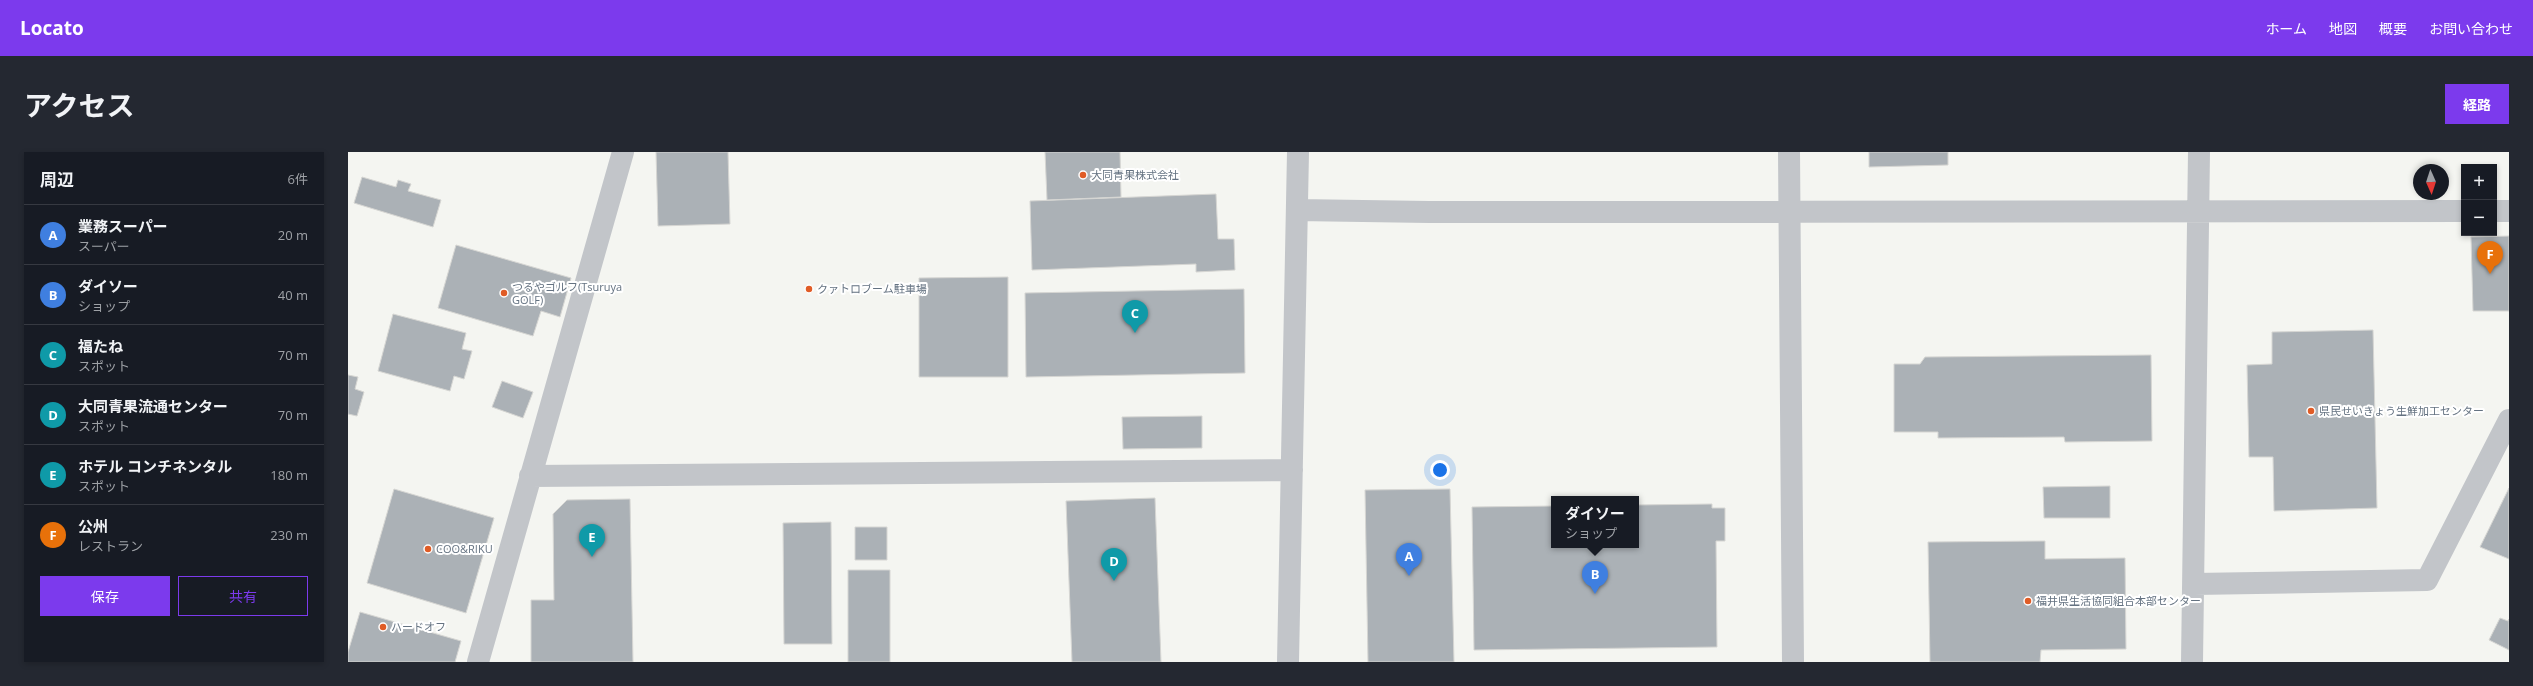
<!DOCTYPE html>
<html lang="ja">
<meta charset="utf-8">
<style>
body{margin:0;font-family:"Open Sans","Noto Sans JP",sans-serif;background:#242831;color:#f1f3f6}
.controls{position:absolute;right:12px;top:12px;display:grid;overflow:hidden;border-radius:0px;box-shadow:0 2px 6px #0003}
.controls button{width:36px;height:36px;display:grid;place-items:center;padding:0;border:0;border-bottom:1px solid #363941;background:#171b24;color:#f1f3f6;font:20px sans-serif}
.compass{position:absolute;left:2065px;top:12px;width:36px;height:36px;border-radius:50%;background:#171b24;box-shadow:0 2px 6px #0003;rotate:177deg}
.you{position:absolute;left:1092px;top:318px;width:14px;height:14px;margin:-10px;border:3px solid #fff;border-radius:50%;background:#1a73e8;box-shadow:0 0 0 6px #1a73e833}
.badge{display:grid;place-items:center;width:26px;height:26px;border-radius:50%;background:#7c3aed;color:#fff;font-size:13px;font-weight:700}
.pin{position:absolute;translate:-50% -33px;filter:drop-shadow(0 1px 2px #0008)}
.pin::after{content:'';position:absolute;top:21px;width:14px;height:12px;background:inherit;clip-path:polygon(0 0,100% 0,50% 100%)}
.popup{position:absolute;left:1203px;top:344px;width:88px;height:52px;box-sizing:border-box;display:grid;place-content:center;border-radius:0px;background:#171b24;filter:drop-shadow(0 1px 3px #0005);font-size:13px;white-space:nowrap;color:#9ea1a6}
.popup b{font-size:15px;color:#f1f3f6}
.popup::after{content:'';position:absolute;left:50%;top:100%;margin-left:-8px;border:8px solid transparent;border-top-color:#171b24}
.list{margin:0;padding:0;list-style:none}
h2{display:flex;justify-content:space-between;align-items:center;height:52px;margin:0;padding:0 16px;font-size:17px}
h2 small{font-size:13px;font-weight:400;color:#9ea1a6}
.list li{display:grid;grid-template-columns:26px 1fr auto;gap:12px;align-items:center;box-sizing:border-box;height:60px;padding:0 16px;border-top:1px solid #363941}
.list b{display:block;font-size:15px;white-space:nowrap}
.list p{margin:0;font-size:13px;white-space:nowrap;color:#9ea1a6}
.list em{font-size:13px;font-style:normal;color:#9ea1a6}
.actions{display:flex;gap:8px;padding:12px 16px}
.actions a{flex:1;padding:9px 0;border:1px solid #7c3aed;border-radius:0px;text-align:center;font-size:14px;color:#7c3aed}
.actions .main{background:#7c3aed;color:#fff}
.map{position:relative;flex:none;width:2161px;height:510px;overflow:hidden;border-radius:0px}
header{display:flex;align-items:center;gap:24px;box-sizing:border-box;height:56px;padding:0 20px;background:#7c3aed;color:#fff}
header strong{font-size:19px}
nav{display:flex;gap:22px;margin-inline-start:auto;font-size:14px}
.intro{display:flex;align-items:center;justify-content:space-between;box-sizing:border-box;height:96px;padding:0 24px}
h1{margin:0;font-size:28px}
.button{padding:10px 18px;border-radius:0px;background:#7c3aed;color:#fff;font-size:14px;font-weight:700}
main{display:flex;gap:24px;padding:0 24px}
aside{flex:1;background:#171b24;border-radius:0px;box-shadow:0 2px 6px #0003}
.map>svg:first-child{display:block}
.building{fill:#abb1b6;stroke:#d6d6d3}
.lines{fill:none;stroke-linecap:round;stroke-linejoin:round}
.minor{stroke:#c2c5c9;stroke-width:22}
.poi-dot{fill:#e05c26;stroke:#fff;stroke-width:1.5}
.labels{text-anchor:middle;stroke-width:4;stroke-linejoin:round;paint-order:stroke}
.poi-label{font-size:11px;fill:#647281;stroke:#fff;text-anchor:start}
</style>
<header>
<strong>Locato</strong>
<nav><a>ホーム</a><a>地図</a><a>概要</a><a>お問い合わせ</a></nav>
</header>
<div class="intro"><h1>アクセス</h1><a class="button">経路</a></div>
<main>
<aside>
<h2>周辺<small>6件</small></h2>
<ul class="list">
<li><span class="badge" style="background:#3f7fe0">A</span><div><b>業務スーパー</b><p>スーパー</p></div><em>20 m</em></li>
<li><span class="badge" style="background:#3f7fe0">B</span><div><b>ダイソー</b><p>ショップ</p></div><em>40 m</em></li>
<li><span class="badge" style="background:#0f9aa8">C</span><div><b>福たね</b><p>スポット</p></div><em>70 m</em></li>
<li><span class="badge" style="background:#0f9aa8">D</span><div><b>大同青果流通センター</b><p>スポット</p></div><em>70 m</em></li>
<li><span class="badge" style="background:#0f9aa8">E</span><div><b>ホテル コンチネンタル</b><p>スポット</p></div><em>180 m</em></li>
<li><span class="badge" style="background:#e8710a">F</span><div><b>公州</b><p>レストラン</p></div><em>230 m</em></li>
</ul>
<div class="actions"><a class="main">保存</a><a>共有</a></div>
</aside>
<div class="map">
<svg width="2161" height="510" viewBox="0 0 2161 510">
<rect width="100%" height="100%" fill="#f4f5f1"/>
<path class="building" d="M308 0H380L382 72 310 74Z
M697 0H772L773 45 699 48Z
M1521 0H1600V13L1521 15Z
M14 25 48 35 50 28 63 32 60 39 93 48 85 75 6 51Z
M868 42 870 87H886L887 118 848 120V112L684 118 682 49Z
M2161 84V159H2125L2123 85Z
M108 93 223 126 212 165 193 159 185 184 90 156Z
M660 125V225H571V126Z
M896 137 897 221 678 225 677 141Z
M45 162 118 181 114 197 124 199 116 227 106 224 102 239 30 219Z
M2025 178 2029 356 1926 359 1925 305H1901L1899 213 1924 212V180Z
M1803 203 1804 289 1717 290 1716 285 1590 286V280H1546V212H1572L1577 205Z
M0 223 10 225 7 237 16 240 9 264 0 262Z
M154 229 185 240 175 266 144 255Z
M854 264V296L775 297 774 265Z
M1762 334V366H1696L1695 335Z
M2161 336V407L2132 395Z
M46 337 146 366 118 461 19 431Z
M1102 337 1106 510H1020L1017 338Z
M807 346 813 510H724L718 349Z
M282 347 285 510H183V448H206L205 362 219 348Z
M1364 352V356H1377V389H1368L1369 495 1126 498 1124 355 1206 354V393H1288V353Z
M483 370 484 492H436L435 371Z
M507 375H539V408H507Z
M1697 389V407L1777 406 1778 497 1693 498 1692 510H1582L1580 390Z
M500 418H542V510H500Z
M12 460 113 489 107 510H0V500Z
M2152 466 2160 469 2161 467V498L2141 488Z"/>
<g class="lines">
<path class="minor" d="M1441 0 1445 510
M949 58 1081 60 2116 59
M2146 59H2161
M182 324 944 318
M1846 432 2079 428 2161 268
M130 510 275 0
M940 510 950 0
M1844 510 1851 0"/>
</g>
<g class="poi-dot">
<circle cx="735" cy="23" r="4"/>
<circle cx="461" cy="137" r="4"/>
<circle cx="156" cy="141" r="4"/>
<circle cx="1963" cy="259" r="4"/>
<circle cx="80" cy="397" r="4"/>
<circle cx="1680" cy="449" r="4"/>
<circle cx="35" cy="475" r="4"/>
</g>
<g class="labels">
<g class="poi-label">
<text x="743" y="27">大同青果株式会社</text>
<text x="164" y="139">つるやゴルフ(Tsuruya<tspan x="164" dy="13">GOLF)</tspan></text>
<text x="469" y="141">クァトロブーム駐車場</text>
<text x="1971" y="263">県民せいきょう生鮮加工センター</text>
<text x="88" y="401">COO&amp;RIKU</text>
<text x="1688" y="453">福井県生活協同組合本部センター</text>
<text x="43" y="479">ハードオフ</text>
</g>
</g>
</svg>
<div class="controls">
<button>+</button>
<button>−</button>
</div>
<svg class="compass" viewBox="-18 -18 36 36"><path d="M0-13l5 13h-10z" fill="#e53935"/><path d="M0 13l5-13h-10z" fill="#9ea1a6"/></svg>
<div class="you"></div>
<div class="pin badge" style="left:1061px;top:424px;background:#3f7fe0">A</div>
<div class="pin badge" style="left:1247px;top:442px;background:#3f7fe0">B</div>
<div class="popup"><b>ダイソー</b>ショップ</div>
<div class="pin badge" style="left:787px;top:181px;background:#0f9aa8">C</div>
<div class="pin badge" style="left:766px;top:429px;background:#0f9aa8">D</div>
<div class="pin badge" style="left:244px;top:405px;background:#0f9aa8">E</div>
<div class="pin badge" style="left:2142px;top:122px;background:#e8710a">F</div>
</div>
</main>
